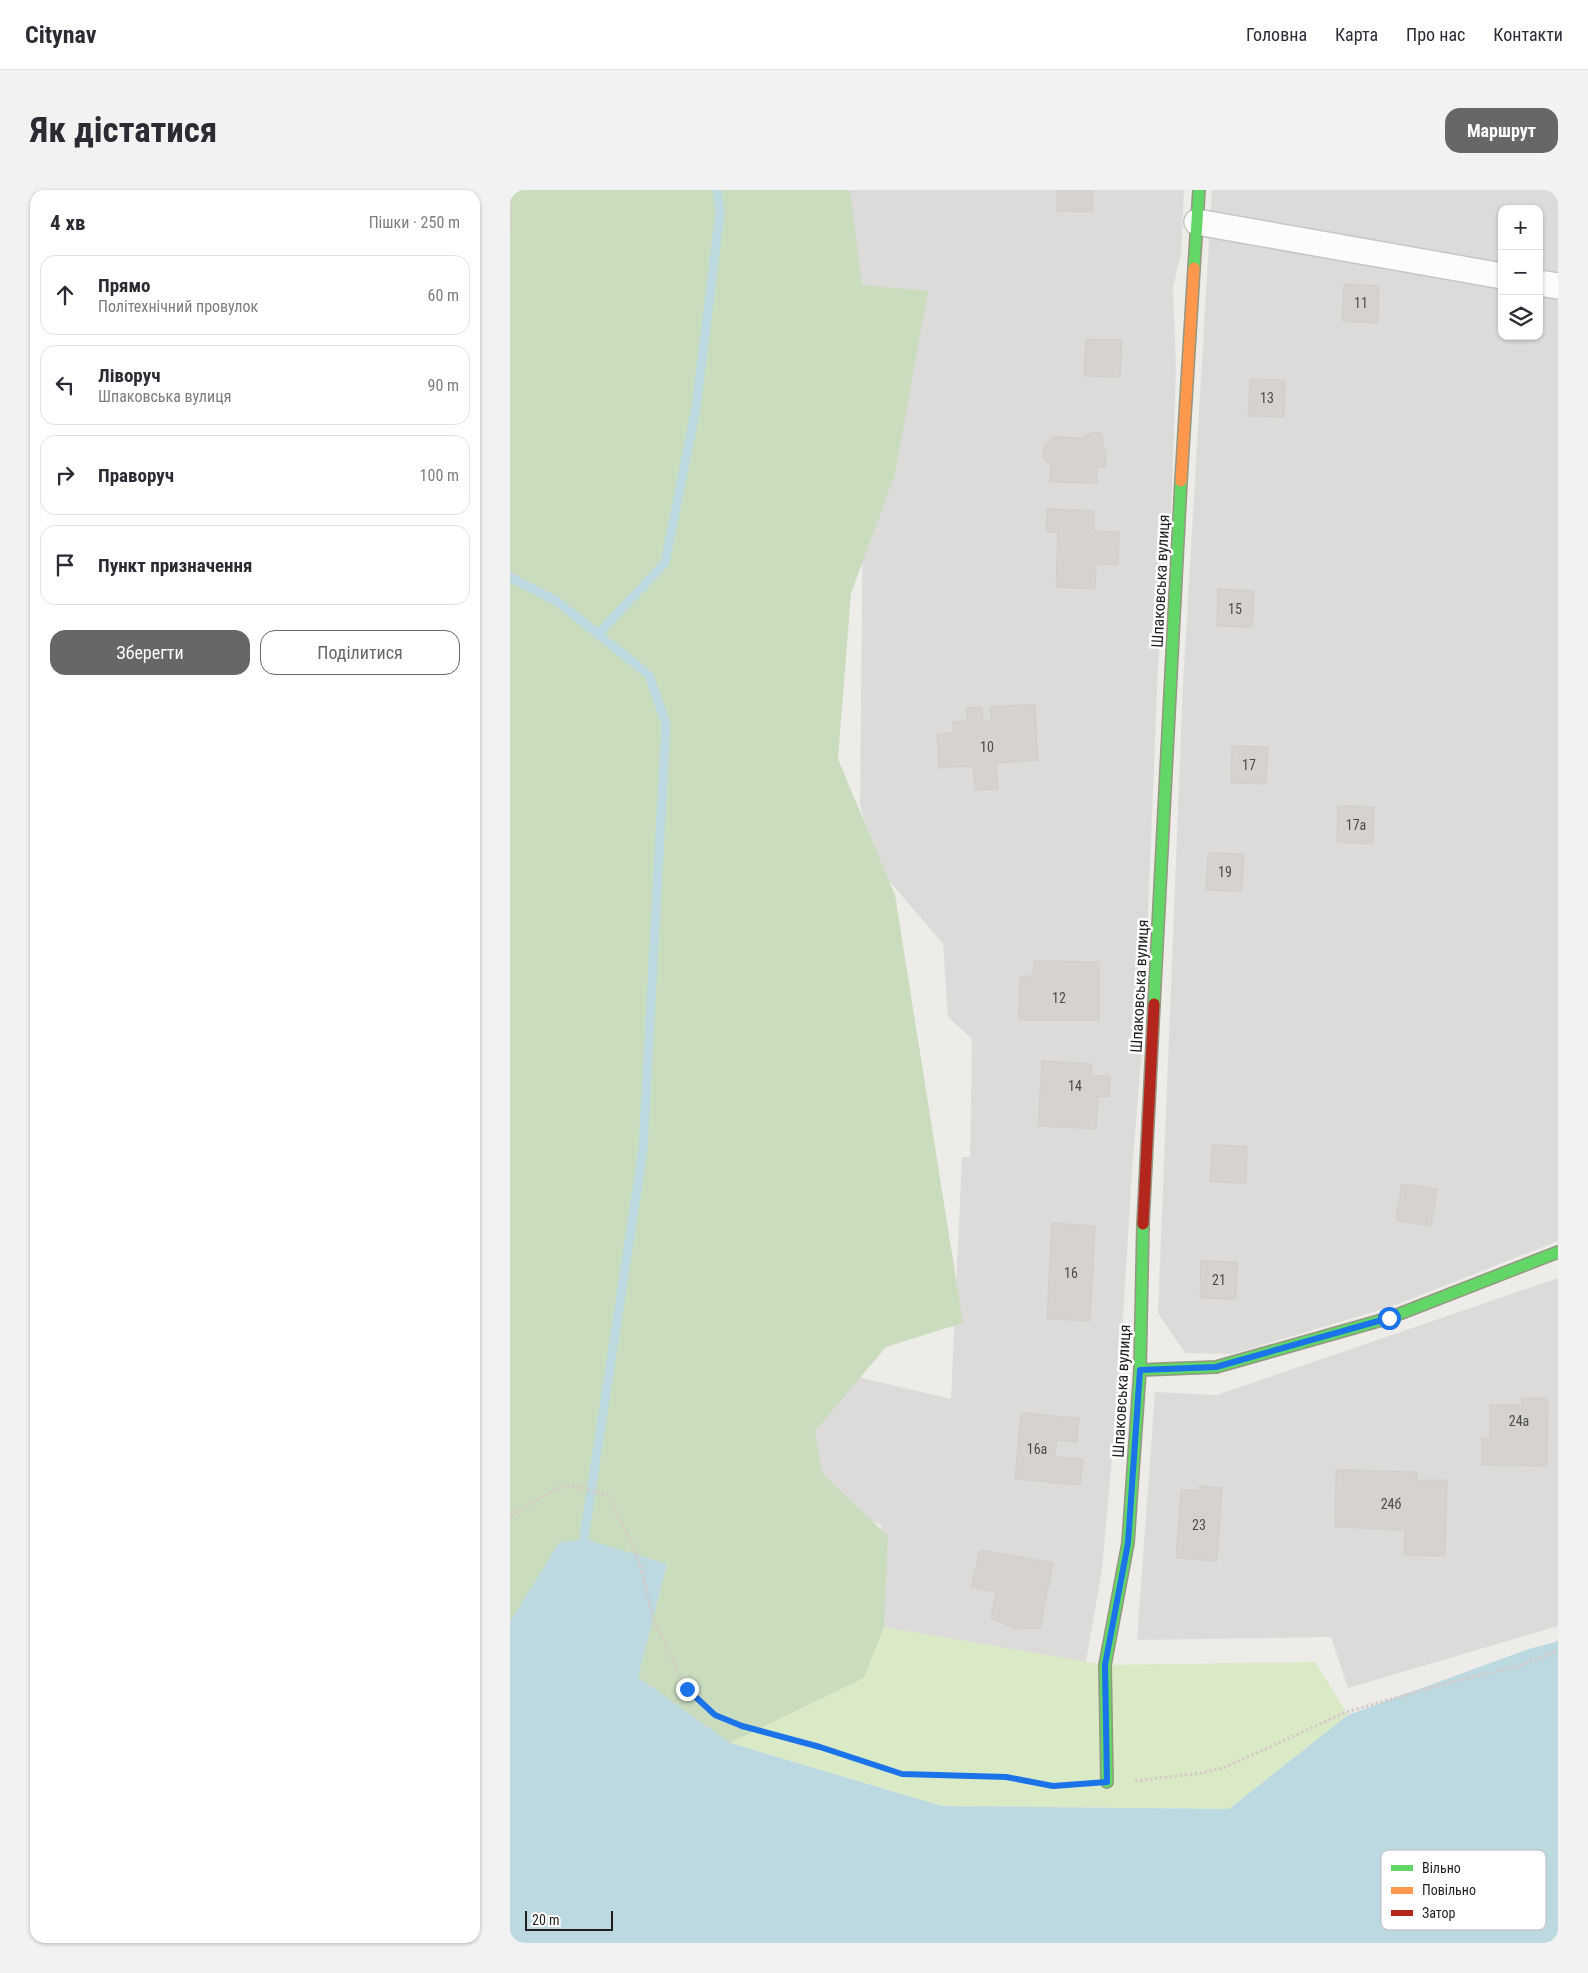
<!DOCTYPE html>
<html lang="uk">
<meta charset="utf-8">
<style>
body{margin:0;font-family:"Roboto Condensed",sans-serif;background:#f2f2f3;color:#2b2b33}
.controls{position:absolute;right:15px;top:15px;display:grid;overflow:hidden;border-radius:10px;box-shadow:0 1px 4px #0004}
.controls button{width:45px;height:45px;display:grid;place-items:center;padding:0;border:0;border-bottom:1px solid #e1e1e2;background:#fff;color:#2b2b33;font:25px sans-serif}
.scale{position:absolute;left:15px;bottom:12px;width:88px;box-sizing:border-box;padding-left:5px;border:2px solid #1f1f1f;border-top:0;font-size:14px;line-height:18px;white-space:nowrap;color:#1f1f1f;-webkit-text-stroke:4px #fff;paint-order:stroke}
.stop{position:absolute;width:15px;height:15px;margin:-11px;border:4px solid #1a73e8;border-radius:50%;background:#fff}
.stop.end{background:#1a73e8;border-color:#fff;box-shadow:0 1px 5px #0008}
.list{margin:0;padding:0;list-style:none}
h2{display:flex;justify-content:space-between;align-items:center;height:65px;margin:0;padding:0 20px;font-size:21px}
h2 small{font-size:16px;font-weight:400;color:#7c7c81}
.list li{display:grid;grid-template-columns:32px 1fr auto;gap:15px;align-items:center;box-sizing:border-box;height:80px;margin:0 10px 10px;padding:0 10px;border:1px solid #e1e1e2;border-radius:15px}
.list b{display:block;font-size:19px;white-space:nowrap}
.list p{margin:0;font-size:16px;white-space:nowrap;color:#7c7c81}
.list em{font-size:16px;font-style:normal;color:#7c7c81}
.actions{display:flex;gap:10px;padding:15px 20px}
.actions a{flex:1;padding:11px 0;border:1px solid #676765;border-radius:15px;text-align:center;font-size:18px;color:#676765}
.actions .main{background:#676765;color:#fff}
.icon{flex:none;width:28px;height:28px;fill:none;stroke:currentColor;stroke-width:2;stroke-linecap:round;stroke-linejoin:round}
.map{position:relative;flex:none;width:1048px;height:1753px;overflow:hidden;border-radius:15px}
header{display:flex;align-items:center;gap:30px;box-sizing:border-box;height:70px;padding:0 25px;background:#fff;border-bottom:1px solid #e1e1e2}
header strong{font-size:24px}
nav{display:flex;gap:28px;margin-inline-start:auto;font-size:18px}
.intro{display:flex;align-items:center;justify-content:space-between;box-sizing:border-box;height:120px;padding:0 30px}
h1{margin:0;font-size:35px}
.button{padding:12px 22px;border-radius:15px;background:#676765;color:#fff;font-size:18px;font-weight:700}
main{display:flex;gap:30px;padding:0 30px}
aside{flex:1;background:#fff;border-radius:15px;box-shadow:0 1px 4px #0004}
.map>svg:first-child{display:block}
.residential{fill:#dddbd9;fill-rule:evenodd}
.grass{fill:#daeac7}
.forest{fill:#c9dcbe}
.water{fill:#bcd8e0}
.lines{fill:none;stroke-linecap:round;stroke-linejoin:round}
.stream{stroke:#bcd8e0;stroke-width:9}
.building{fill:#d5d2cf;stroke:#d1cdc9}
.street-casing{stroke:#c6c6c4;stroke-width:28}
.fast-casing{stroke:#959780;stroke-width:14}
.slow-casing{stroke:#959780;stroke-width:14}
.jam-casing{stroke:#959780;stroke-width:14}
.path{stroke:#d7c9c7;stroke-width:3;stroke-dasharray:2.5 2.5;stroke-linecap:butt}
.street{stroke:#fcfcfc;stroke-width:25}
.fast{stroke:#63d668;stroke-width:11}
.slow{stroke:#ff974d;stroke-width:11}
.jam{stroke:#b3261e;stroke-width:11}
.route{stroke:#1a73e8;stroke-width:6}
.labels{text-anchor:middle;stroke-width:5;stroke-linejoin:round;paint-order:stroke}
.number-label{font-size:14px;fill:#4c4c4b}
.street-label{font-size:16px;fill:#1f1f1f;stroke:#fff}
.key{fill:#fff;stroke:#bcbcbc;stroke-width:1}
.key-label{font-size:14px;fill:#1f1f1f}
</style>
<header>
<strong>Citynav</strong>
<nav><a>Головна</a><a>Карта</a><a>Про нас</a><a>Контакти</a></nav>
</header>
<div class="intro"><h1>Як дістатися</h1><a class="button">Маршрут</a></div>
<main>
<aside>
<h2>4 хв<small>Пішки · 250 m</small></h2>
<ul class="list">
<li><svg class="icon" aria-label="ahead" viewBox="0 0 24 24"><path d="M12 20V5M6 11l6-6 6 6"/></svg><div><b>Прямо</b><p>Політехнічний провулок</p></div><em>60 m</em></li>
<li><svg class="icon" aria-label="left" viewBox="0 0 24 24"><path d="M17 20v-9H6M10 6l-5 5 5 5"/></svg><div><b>Ліворуч</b><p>Шпаковська вулиця</p></div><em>90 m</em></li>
<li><svg class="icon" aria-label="right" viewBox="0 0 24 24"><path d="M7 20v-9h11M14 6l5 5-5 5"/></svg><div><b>Праворуч</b></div><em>100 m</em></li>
<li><svg class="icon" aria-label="arrive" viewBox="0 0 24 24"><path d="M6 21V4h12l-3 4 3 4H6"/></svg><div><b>Пункт призначення</b></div></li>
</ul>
<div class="actions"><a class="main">Зберегти</a><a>Поділитися</a></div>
</aside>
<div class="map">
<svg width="1048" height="1753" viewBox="0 0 1048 1753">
<rect width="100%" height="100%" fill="#eeece8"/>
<path class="residential" d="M316 0H674L671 64 663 97 666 178 660 366 652 381 633 846 622 981 610 1177 592 1379 574 1483 353 1440 372 1335 273 1300 335 1184 441 1209 452 967H460L462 849 438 827 433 754 363 672 350 613 353 313Z
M702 0H1048V1051L883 1116 722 1164 675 1163 648 1123 673 493ZM992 19H1029V146H992Z
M1048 1088V1436L838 1498 821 1447 627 1450 645 1202 707 1205Z"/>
<path class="grass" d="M374 1437 595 1475 805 1472 838 1525 719 1619 432 1616 220 1553 354 1488Z"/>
<path class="forest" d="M0 0H340L352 95 418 101 385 284 341 403 328 569 385 705 453 1133 376 1157 305 1241 312 1283 378 1346 374 1437 354 1488 220 1553 127 1487 157 1374 0 1433Z"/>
<path class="water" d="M75 1349 157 1374 128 1487 220 1553 432 1616 719 1619 838 1525 1019 1459 1048 1451V1753H0V1432L49 1353Z"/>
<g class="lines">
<path class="stream" d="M0 387 48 412 139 485 156 534 133 960 72 1361
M88 444 155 373 186 218 210 22 207 0"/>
</g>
<path class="building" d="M547 0H583V22L547 21Z
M834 94 869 96 868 133 832 131Z
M576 149 612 150 610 187 574 186Z
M740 189 775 190 774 227 738 226Z
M584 242H589L592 246 593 257 596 261 595 277H587V293L540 292 541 275 534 269 533 264 535 254 542 247 571 248Z
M537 319 584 321V341L609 342 608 375 586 374 585 399 546 397 548 342H536Z
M708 399 744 401 742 437 707 436Z
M525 514 528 570 486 573 488 599 465 600 463 576 429 578 427 544 444 543 443 532 457 531 456 517H472L473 532 481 531 480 517Z
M722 556 758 557 756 594 721 593Z
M828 616 864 617 863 654 827 652Z
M698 663 734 664 732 701 696 700Z
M524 771 589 772V830H509L510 786H523Z
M532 871 582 874 581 886H600L599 907 588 906 586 939 528 936Z
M702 955 737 956 736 993 700 992Z
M892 994 927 999 921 1036 886 1030Z
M542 1033 585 1036 580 1131 537 1129Z
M691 1071 727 1072 726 1109 690 1108Z
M1012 1208H1038L1037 1276 972 1275V1248H980V1215H1012Z
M511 1223 569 1228 567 1252 547 1250 545 1267 573 1269 570 1295 505 1289Z
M826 1280 907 1282 906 1290H937L935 1366 894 1365 895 1340 825 1337Z
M689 1296 712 1298 707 1371 666 1368 671 1300 689 1301Z
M470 1360 543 1373 530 1438 505 1439 481 1428 486 1402 461 1397Z"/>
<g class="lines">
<g class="street-casing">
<path id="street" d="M687 32 992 86
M1029 93 1048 96"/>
</g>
<g class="fast-casing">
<path id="fast" d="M684 78 689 0
M644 814 671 291
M630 1180 706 1177 879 1128 1048 1062
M597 1592 595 1475 618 1353 630 1180 633 1034"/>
</g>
<g class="slow-casing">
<path id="slow" d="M671 291 684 78"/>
</g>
<g class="jam-casing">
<path id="jam" d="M633 1034 644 814"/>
</g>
<path class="path" d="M0 37 1 0
M0 1326 47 1298 63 1296 98 1305 125 1360 134 1389 142 1426 177 1499 205 1525 232 1536 310 1557 392 1583 496 1587 543 1596 569 1594
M625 1591 691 1583 716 1577 836 1522 937 1493 1006 1477 1048 1461"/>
<use href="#street" class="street"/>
<use href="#fast" class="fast"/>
<use href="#slow" class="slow"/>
<use href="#jam" class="jam"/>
</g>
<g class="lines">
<path class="route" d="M177 1499 205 1525 232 1536 310 1557 392 1584 496 1587 543 1596 597 1592 595 1475 618 1353 630 1180 706 1177 879 1128"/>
</g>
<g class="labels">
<g class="number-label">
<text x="851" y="118">11</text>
<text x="757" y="213">13</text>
<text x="725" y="424">15</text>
<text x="477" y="562">10</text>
<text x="739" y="580">17</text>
<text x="846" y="640">17а</text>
<text x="715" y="687">19</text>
<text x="549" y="813">12</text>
<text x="565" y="901">14</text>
<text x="561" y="1088">16</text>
<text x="709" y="1095">21</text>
<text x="1009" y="1236">24а</text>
<text x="527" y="1264">16а</text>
<text x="881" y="1319">24б</text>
<text x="689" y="1340">23</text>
</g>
<g class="street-label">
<text transform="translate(650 391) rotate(-87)" y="6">Шпаковська вулиця</text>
<text transform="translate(629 796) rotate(-87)" y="6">Шпаковська вулиця</text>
<text transform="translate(611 1201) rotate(-87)" y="6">Шпаковська вулиця</text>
</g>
</g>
<rect x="871" y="1660" width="165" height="80" rx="8" class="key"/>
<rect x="881" y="1675" width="22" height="6" fill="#63d668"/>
<rect x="881" y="1697" width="22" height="7" fill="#ff974d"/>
<rect x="881" y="1720" width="22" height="6" fill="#b3261e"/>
<g class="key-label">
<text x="912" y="1683">Вільно</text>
<text x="912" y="1705">Повільно</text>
<text x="912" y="1728">Затор</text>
</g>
</svg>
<div class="controls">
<button>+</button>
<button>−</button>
<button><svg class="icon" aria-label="layers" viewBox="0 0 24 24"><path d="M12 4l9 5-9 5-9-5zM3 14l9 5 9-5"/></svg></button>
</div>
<div class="scale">20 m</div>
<div class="stop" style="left:879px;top:1128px"></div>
<div class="stop end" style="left:177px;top:1499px"></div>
</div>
</main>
